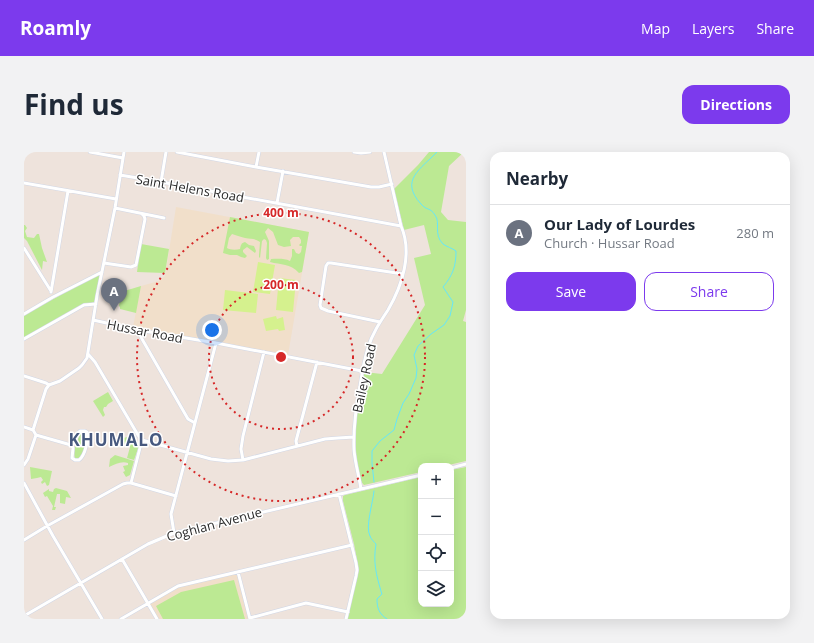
<!DOCTYPE html>
<meta charset="utf-8">
<style>
body{margin:0;font-family:"Open Sans",sans-serif;background:#f2f2f3;color:#1f2937}
.controls{position:absolute;right:12px;bottom:12px;display:grid;overflow:hidden;border-radius:8px;box-shadow:0 4px 16px #0002}
.controls button{width:36px;height:36px;display:grid;place-items:center;padding:0;border:0;border-bottom:1px solid #e0e1e3;background:#fff;color:#1f2937;font:20px sans-serif}
.you{position:absolute;left:188px;top:178px;width:14px;height:14px;margin:-10px;border:3px solid #fff;border-radius:50%;background:#1a73e8;box-shadow:0 0 0 6px #1a73e833}
.badge{display:grid;place-items:center;width:26px;height:26px;border-radius:50%;background:#7c3aed;color:#fff;font-size:13px;font-weight:700}
.pin{position:absolute;translate:-50% -33px;filter:drop-shadow(0 1px 2px #0008)}
.pin::after{content:'';position:absolute;top:21px;width:14px;height:12px;background:inherit;clip-path:polygon(0 0,100% 0,50% 100%)}
.list{margin:0;padding:0;list-style:none}
h2{display:flex;justify-content:space-between;align-items:center;height:52px;margin:0;padding:0 16px;font-size:17px}
h2 small{font-size:13px;font-weight:400;color:#747a83}
.list li{display:grid;grid-template-columns:26px 1fr auto;gap:12px;align-items:center;box-sizing:border-box;height:56px;padding:0 16px;border-top:1px solid #e0e1e3}
.list b{display:block;font-size:15px;white-space:nowrap}
.list p{margin:0;font-size:13px;white-space:nowrap;color:#747a83}
.list em{font-size:13px;font-style:normal;color:#747a83}
.actions{display:flex;gap:8px;padding:12px 16px}
.actions a{flex:1;padding:9px 0;border:1px solid #7c3aed;border-radius:12px;text-align:center;font-size:14px;color:#7c3aed}
.actions .main{background:#7c3aed;color:#fff}
.icon{flex:none;width:22px;height:22px;fill:none;stroke:currentColor;stroke-width:2;stroke-linecap:round;stroke-linejoin:round}
.map{position:relative;flex:none;width:442px;height:467px;overflow:hidden;border-radius:12px}
header{display:flex;align-items:center;gap:24px;box-sizing:border-box;height:56px;padding:0 20px;background:#7c3aed;color:#fff}
header strong{font-size:19px}
nav{display:flex;gap:22px;margin-inline-start:auto;font-size:14px}
.intro{display:flex;align-items:center;justify-content:space-between;box-sizing:border-box;height:96px;padding:0 24px}
h1{margin:0;font-size:28px}
.button{padding:10px 18px;border-radius:12px;background:#7c3aed;color:#fff;font-size:14px;font-weight:700}
main{display:flex;gap:24px;padding:0 24px}
aside{flex:1;background:#fff;border-radius:12px;box-shadow:0 4px 16px #0002}
.map>svg:first-child{display:block}
.education{fill:#f1dfca}
.green{fill:#bce993}
.pitch{fill:#d5f18e}
.lines{fill:none;stroke-linecap:round;stroke-linejoin:round}
.stream{stroke:#66e6f9;stroke-width:1}
.minor-casing{stroke:#d1d7e5;stroke-width:4}
.minor{stroke:#fff;stroke-width:3}
.ring{fill:none;stroke:#d62828;stroke-width:2;stroke-dasharray:2 4}
.labels{text-anchor:middle;stroke-width:3;stroke-linejoin:round;paint-order:stroke}
.street-label{font-size:13px;fill:#2b2b2b;stroke:#fff}
.district-label{font-size:17px;font-weight:bold;letter-spacing:1px;fill:#47597f;stroke:#fff}
.centre{fill:#d62828;stroke:#fff;stroke-width:2}
.ring-label{font-size:12px;text-anchor:middle;font-weight:bold;fill:#d62828;stroke:#fff;stroke-width:3;stroke-linejoin:round;paint-order:stroke}
</style>
<header>
<strong>Roamly</strong>
<nav><a>Map</a><a>Layers</a><a>Share</a></nav>
</header>
<div class="intro"><h1>Find us</h1><a class="button">Directions</a></div>
<main>
<div class="map">
<svg width="442" height="467" viewBox="0 0 442 467">
<rect width="100%" height="100%" fill="#eee3dc"/>
<path class="education" d="M152 55 285 80 264 203 109 175 117 134 135 129 141 124Z
M213 422 225 467H134L125 452 155 435Z"/>
<path class="green" d="M405 0H440L425 14 417 60 424 68 442 70V158L439 169 442 170V309L420 314H397V320L340 333C336 329 336 324 335 319 327 286 334 252 340 220L358 222 401 153 390 106 407 102 400 73 380 78 370 37 394 13Z
M206 65 285 80 278 120 275 121C266 111 257 113 246 110L247 107C253 107 260 106 266 109L268 104V97H270L272 101 275 102 277 100 278 94H276L275 93 277 91V88L275 85H269L266 88 267 94 260 95 254 93 249 80 244 76 241 80 245 89V107L243 108 242 106 243 91 242 88 240 87 238 89 236 106 235 105V103L236 90C230 86 227 87 221 86 216 85 212 83 208 82L205 86 203 96C206 98 212 98 216 97 217 93 217 91 221 90L225 93 230 94 232 99 231 101 223 95 219 98V100L223 104 221 106 217 105 213 103H206L199 101Z
M0 73H1L3 76 1 79 3 85 10 86 13 82H15L18 96 23 110 19 109 18 118 3 89 0 86Z
M117 92 145 97 141 121 113 120Z
M77 121C76 126 72 149 70 150 68 152 62 151 60 152L0 187V163Z
M117 134 112 161 96 157V155L95 154 97 140Z
M84 240 89 249 84 252 82 255H80L79 258 81 263 79 265 69 249Z
M58 281H62C63 288 61 302 55 307H51C49 299 52 290 55 282Z
M109 284 115 294 110 308 103 306 106 295 101 293 99 286Z
M91 303 110 309 106 323 102 325 99 320 101 319 99 314 104 313V311C97 309 92 312 85 315L86 307Z
M6 315 28 319 25 333 23 334 21 330 18 332 17 330 19 328 17 325 13 326 7 327Z
M442 315V467H323L335 418 330 392 319 349V344L321 343 397 325V452H427V318Z
M32 336 43 339 47 346 42 345 41 352 36 351V342H33L30 355H32L31 358H28L29 354 23 344 21 345 19 341 25 337V339L29 340 30 337Z
M210 428 221 467H139L132 454 157 440Z"/>
<path class="pitch" d="M234 110 251 113 246 142 229 140Z
M255 126 272 128 269 160 252 158Z
M201 138 234 142 232 161 199 158Z
M252 164 253 167 259 165 261 178 255 179 254 177 242 179 239 167Z"/>
<g class="lines">
<path class="stream" d="M350 330 348 311V299L356 289 370 278 373 267 379 251 385 242 392 226 393 217 390 203 394 194 407 182 420 173 426 164 429 150 419 135C429 123 432 114 432 99 428 96 423 95 419 92 409 82 417 71 411 63 406 55 403 59 397 52 375 28 397 17 413 0
M350 339C349 351 341 375 346 384 347 387 350 390 352 392 349 410 352 422 357 439L358 442 353 447C353 456 355 462 363 467"/>
<g class="minor-casing">
<path id="minor" d="M66 0 99 6
M153 0 232 15 347 35H355L368 32
M330 0 337 1 346 0
M232 15 235 0
M96 23 137 30 377 74
M137 30 142 0
M0 31 92 47
M253 51 259 19
M91 56 140 66
M0 96 27 139
M80 111 107 115 112 113 121 67 120 64 118 62
M27 140 44 39
M0 162 29 145 78 120
M69 168 114 178 192 191 338 219
M356 170 304 159 297 156 296 153 302 114 304 111H307L379 122
M114 178 118 187 164 267 171 271
M0 187 60 153 72 152
M64 202 71 210 114 283 118 288 107 331
M0 224 22 231 25 233
M0 275 9 278
M56 279H61L63 280C65 287 61 304 55 308H51L48 306 49 296 47 293 51 290 54 281Z
M12 283 47 293
M118 288 187 307 204 309 219 308 301 287 314 286 330 285
M273 294 272 289 293 210
M219 308 217 297 219 284 240 200
M0 313 4 307 12 283 9 278 22 237 25 233 36 229 55 216 58 213 63 206 73 144 91 56 100 0
M427 316 442 312
M0 331 29 384 78 467
M337 337C335 324 331 311 330 298 329 277 332 255 336 234 338 221 340 208 344 196 348 182 356 170 364 158 378 134 389 101 377 74L360 0
M315 342 332 411 333 418 332 424 322 467
M150 381 147 362 192 191
M0 388 23 374 99 332 103 331H107L152 344
M98 407 133 467
M214 420 226 467
M0 464 124 392 150 381 397 323
M226 466 282 451 324 460
M97 467 154 434 328 393"/>
</g>
<use href="#minor" class="minor"/>
</g>
<g class="ring">
<circle cx="257" cy="205" r="72"/>
<circle cx="257" cy="205" r="144"/>
</g>
<g class="labels">
<g class="street-label">
<text transform="translate(166 36) rotate(10)" y="5">Saint Helens Road</text>
<text transform="translate(121 179) rotate(11)" y="5">Hussar Road</text>
<text transform="translate(340 226) rotate(-78)" y="5">Bailey Road</text>
<text transform="translate(190 372) rotate(-15)" y="5">Coghlan Avenue</text>
</g>
<g class="district-label">
<text x="92" y="294">KHUMALO</text>
</g>
</g>
<circle cx="257" cy="205" r="6" class="centre"/>
<g class="ring-label">
<text x="257" y="65">400 m</text>
<text x="257" y="137">200 m</text>
</g>
</svg>
<div class="controls">
<button>+</button>
<button>−</button>
<button><svg class="icon" aria-label="locate" viewBox="0 0 24 24"><circle cx="12" cy="12" r="6"/><path d="M12 2v4M12 18v4M2 12h4M18 12h4"/></svg></button>
<button><svg class="icon" aria-label="layers" viewBox="0 0 24 24"><path d="M12 4l9 5-9 5-9-5zM3 14l9 5 9-5"/></svg></button>
</div>
<div class="you"></div>
<div class="pin badge" style="left:90px;top:159px;background:#6b7280">A</div>
</div>
<aside>
<h2>Nearby<small></small></h2>
<ul class="list">
<li><span class="badge" style="background:#6b7280">A</span><div><b>Our Lady of Lourdes</b><p>Church · Hussar Road</p></div><em>280 m</em></li>
</ul>
<div class="actions"><a class="main">Save</a><a>Share</a></div>
</aside>
</main>
